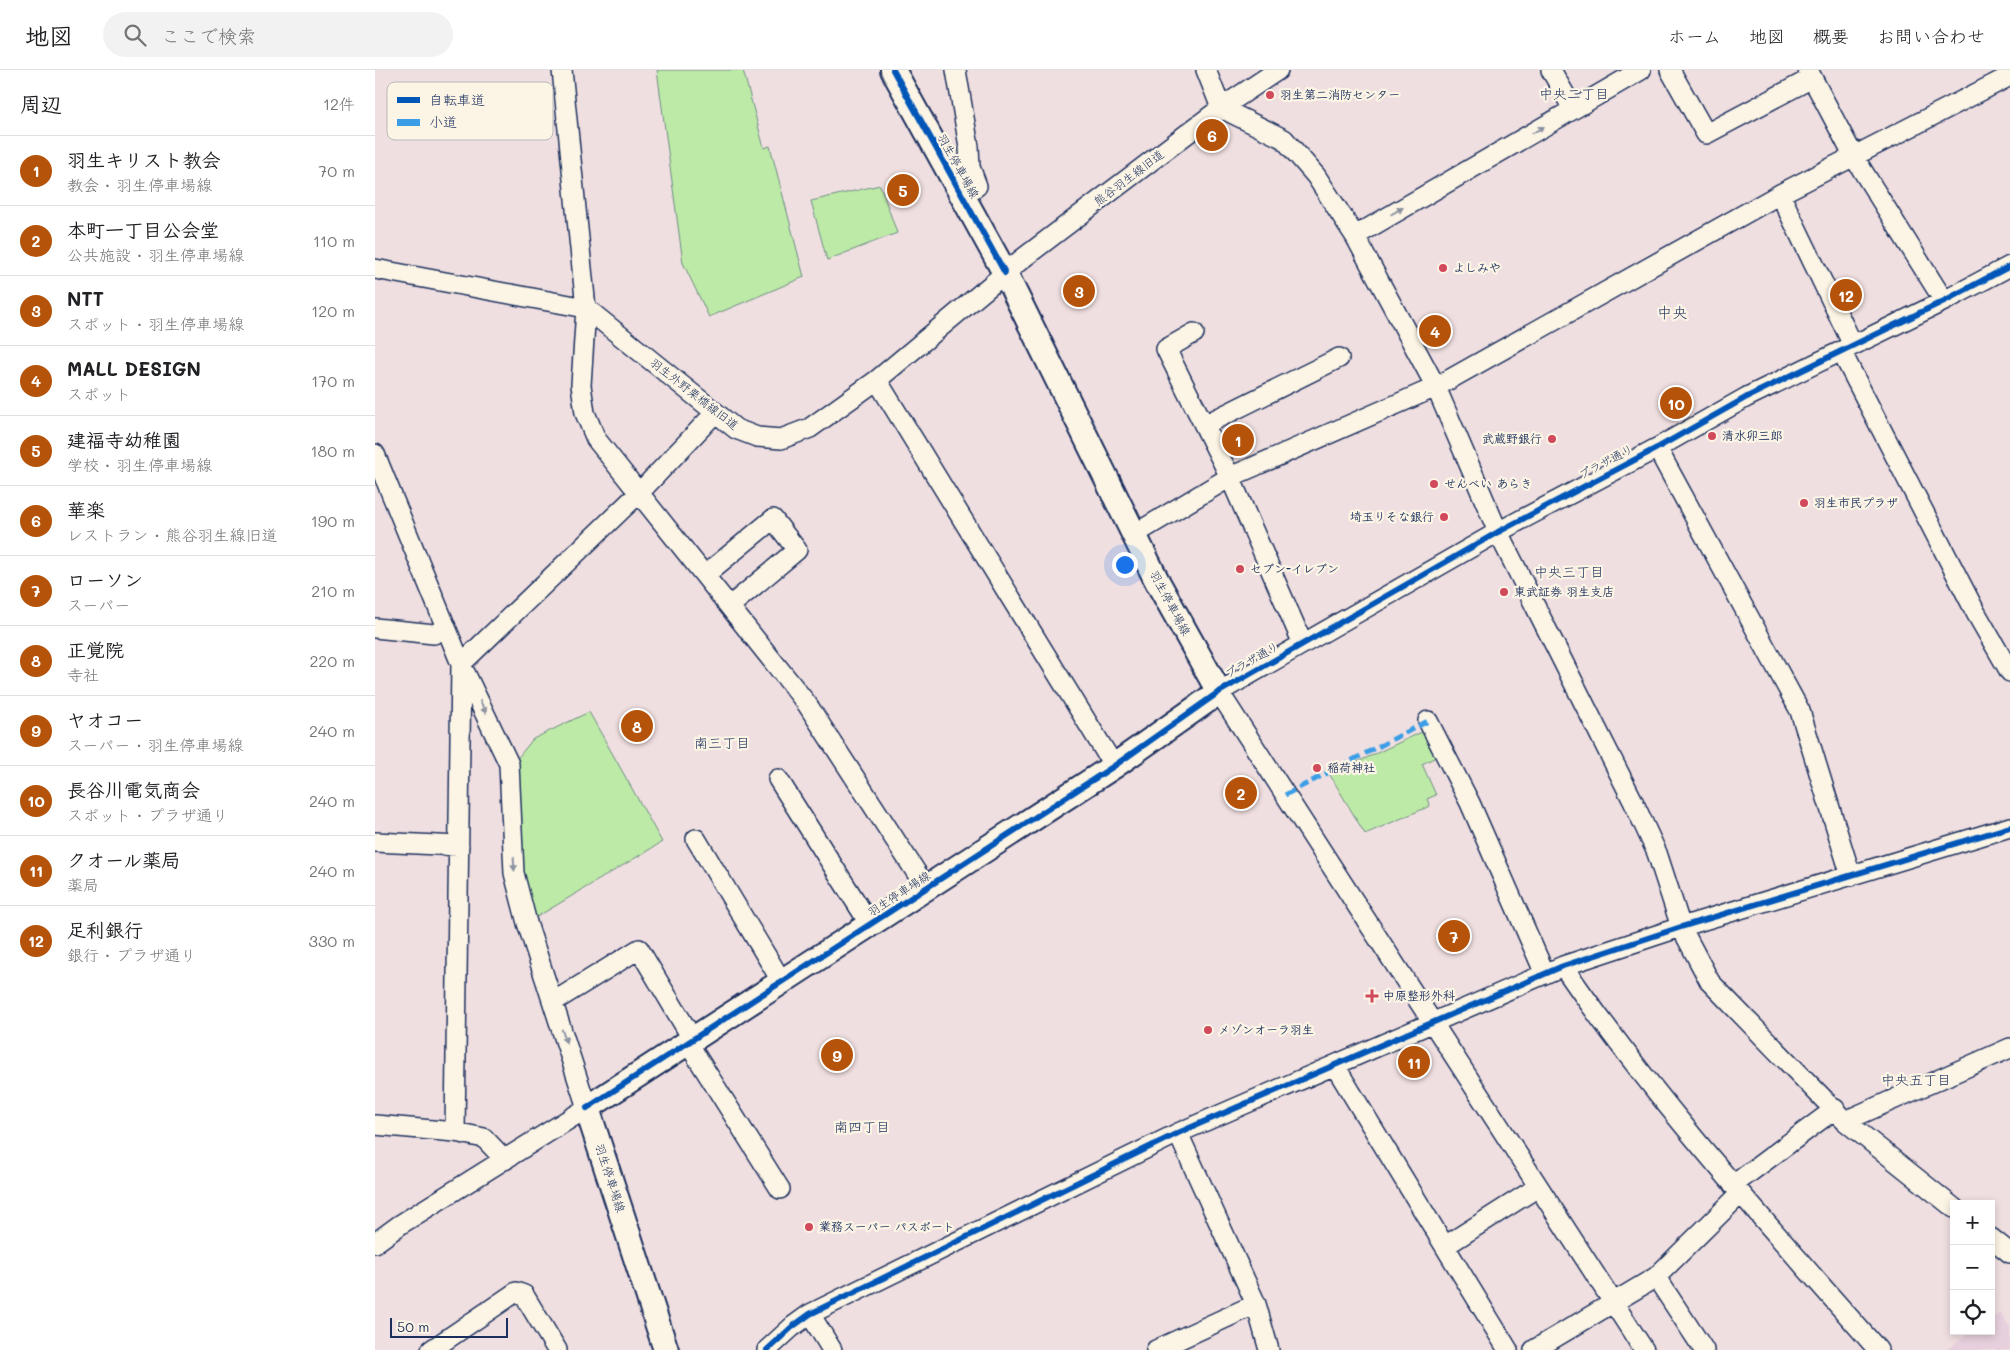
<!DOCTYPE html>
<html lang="ja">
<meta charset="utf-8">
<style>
body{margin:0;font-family:Mali,"Klee One",sans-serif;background:#f2f2f2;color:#202124}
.controls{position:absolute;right:15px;bottom:15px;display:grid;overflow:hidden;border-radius:0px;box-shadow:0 2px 8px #0003}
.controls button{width:45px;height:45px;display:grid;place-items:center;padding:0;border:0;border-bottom:1px solid #e0e0e0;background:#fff;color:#202124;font:25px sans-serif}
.scale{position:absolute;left:15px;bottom:12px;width:118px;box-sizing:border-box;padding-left:5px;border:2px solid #1b2f5e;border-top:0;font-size:14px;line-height:18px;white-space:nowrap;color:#1b2f5e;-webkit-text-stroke:4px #fcf5e5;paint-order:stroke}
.you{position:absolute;left:749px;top:494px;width:18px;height:18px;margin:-12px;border:4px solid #fff;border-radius:50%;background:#1a73e8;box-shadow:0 0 0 8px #1a73e833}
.badge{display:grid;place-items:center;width:32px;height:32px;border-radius:50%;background:#b45309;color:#fff;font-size:16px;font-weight:700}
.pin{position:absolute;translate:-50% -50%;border:2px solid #fff;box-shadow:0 1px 5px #0006}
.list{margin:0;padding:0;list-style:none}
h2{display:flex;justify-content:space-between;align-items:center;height:65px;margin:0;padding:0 20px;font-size:21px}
h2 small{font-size:16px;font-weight:400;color:#757577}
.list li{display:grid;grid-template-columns:32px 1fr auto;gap:15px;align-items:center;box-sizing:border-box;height:70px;padding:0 20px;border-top:1px solid #e0e0e0}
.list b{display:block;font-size:19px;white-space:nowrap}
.list p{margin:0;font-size:16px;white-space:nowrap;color:#757577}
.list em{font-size:16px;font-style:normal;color:#757577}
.icon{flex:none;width:28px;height:28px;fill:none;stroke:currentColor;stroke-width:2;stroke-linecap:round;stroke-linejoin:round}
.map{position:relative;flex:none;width:1635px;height:1280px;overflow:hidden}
header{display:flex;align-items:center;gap:30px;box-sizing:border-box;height:70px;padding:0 25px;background:#fff;border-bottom:1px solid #e0e0e0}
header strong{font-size:24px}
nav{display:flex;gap:28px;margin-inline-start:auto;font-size:18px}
.search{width:350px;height:45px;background:#f2f2f2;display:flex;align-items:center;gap:12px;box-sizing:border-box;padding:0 18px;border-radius:28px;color:#757577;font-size:19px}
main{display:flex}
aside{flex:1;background:#fff}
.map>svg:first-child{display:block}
.built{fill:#e7d0dd}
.green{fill:#bdeaa7;stroke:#6c8c82}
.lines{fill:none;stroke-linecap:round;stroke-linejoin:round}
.minor-casing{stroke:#1b2f5e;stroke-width:22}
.major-casing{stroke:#1b2f5e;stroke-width:28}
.minor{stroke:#fcf5e5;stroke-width:19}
.major{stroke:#fcf5e5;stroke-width:24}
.quiet{stroke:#3b9de6;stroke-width:5;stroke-dasharray:10 5;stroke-linecap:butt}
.cycleway-casing{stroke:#fcf5e5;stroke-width:9}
.cycleway{stroke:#0057b8;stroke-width:6}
.oneway{fill:#8c92a2}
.poi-dot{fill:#d1495b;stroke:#fcf5e5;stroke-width:2}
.labels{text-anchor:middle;stroke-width:4.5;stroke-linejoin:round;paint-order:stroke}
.poi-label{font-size:12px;font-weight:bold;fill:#1b2f5e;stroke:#fcf5e5;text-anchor:start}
.street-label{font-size:12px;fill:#1b2f5e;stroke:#fcf5e5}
.neighbourhood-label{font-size:14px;fill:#1b2f5e;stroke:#fcf5e5}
.quarter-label{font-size:15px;fill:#1b2f5e;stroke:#fcf5e5}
.key{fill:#fcf5e5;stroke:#b8babc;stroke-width:1}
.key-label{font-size:14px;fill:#1b2f5e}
</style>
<header>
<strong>地図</strong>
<div class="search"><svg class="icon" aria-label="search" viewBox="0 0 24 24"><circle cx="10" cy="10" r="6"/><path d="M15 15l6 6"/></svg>ここで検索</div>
<nav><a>ホーム</a><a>地図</a><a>概要</a><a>お問い合わせ</a></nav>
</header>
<main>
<aside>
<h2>周辺<small>12件</small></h2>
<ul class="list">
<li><span class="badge">1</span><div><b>羽生キリスト教会</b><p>教会 · 羽生停車場線</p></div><em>70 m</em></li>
<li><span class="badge">2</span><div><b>本町一丁目公会堂</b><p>公共施設 · 羽生停車場線</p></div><em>110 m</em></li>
<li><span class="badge">3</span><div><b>NTT</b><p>スポット · 羽生停車場線</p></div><em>120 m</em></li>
<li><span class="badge">4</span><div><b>MALL DESIGN</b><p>スポット</p></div><em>170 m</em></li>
<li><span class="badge">5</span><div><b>建福寺幼稚園</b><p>学校 · 羽生停車場線</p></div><em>180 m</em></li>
<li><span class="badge">6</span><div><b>華楽</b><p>レストラン · 熊谷羽生線旧道</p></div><em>190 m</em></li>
<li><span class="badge">7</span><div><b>ローソン</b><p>スーパー</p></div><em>210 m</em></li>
<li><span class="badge">8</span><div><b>正覚院</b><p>寺社</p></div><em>220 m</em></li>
<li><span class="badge">9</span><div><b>ヤオコー</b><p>スーパー · 羽生停車場線</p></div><em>240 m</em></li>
<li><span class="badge">10</span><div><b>長谷川電気商会</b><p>スポット · プラザ通り</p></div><em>240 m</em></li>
<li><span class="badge">11</span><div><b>クオール薬局</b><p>薬局</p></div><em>240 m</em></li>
<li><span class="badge">12</span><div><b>足利銀行</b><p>銀行 · プラザ通り</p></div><em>330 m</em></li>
</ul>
</aside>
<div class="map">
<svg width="1635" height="1280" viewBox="0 0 1635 1280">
<rect width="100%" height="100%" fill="#f0dfe0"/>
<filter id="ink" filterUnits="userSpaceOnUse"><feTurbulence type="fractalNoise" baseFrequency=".02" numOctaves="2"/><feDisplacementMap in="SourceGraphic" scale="10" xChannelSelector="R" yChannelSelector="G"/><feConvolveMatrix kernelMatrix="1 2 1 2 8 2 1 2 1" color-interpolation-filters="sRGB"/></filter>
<g filter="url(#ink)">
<path class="built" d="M1625 1243 1635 1257V1280H1571L1598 1261H1616V1249Z"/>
<path class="green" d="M282 0H368L389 78 395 76 429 207 334 247 308 193Z
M505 115 522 163 452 190 436 131Z
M214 642 287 772 155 851 145 803 141 690 158 669Z
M1051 660 1063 686 1047 694 1061 725 1052 729 1055 736 990 764 955 705Z"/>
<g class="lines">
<g class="minor-casing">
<path id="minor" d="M187 0 211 238 206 315 210 343 221 369 432 634 552 819
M581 0 594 77 595 97 602 116 588 126
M831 0 846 38
M1176 0 1198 39
M1295 0 1331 64 1437 8
M1433 0 1479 87 1569 231
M846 38 909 69 941 106 980 166 1061 317 1123 462 1258 731 1282 783 1306 857 1335 912 1470 1051 1579 1138
M1405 124 1478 275
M980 166 1266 0
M0 199 211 238 361 359 382 367 406 369 435 358 502 310 647 189 846 38 903 0
M819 263 791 279 855 407 928 574
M1466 281 1601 543 1635 602
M502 310 739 696
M829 355 964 288
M1282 378 1425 641 1476 806
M0 384 86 594 134 694 139 803 152 853 212 1038 26 1154 0 1173
M760 464 855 407 1061 317 1405 124 1635 6
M330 505 398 449 422 480 355 536
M0 558 59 564 71 558
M1053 651 1095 733 1170 904
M403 709 496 856
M321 769 407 912
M0 772 84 776
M1188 896C1282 1033 1394 1156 1503 1280
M178 932 264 879 318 970
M313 973 405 1119
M960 996 1133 1280
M1470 1051 1635 978
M0 1055 80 1062 109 1068 130 1090
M80 1062 86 594 265 422 340 343
M803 1063 881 1234 894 1280
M1358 1115 1460 1039
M1616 1168 1635 1183
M1070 1176 1163 1117
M1281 1207 1329 1280
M435 1244 457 1280
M56 1280 141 1222 149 1225 182 1280
M392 1280 417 1257 435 1244 803 1063 1188 896 1306 857 1635 757
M781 1280 881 1234
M1159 1280 1281 1207 1365 1124
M1269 1280 844 622 1123 462 1282 378 1372 327 1569 231 1635 196"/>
</g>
<g class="major-casing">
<path id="major" d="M291 1280 212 1038 739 696 844 622 782 511 630 203 518 0"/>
</g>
<use href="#minor" class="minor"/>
<use href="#major" class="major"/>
<path class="quiet" d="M910 725 1053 651"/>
<g class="cycleway-casing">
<path id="cycleway" d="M518 0 630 203
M212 1038 739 696 844 622 1123 462 1282 378 1372 327 1569 231 1635 196
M392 1280 417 1257 435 1244 803 1063 1188 896 1306 857 1635 757"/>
</g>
<use href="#cycleway" class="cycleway"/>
</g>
<defs><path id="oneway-solid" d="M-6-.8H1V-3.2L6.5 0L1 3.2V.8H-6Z" transform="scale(1.25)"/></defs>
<g class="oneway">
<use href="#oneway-solid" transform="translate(1163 60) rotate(-30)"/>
<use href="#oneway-solid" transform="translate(1022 141) rotate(-30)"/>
<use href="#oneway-solid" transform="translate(108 637) rotate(65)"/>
<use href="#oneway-solid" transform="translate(139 794) rotate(87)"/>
<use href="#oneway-solid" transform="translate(189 966) rotate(72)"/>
</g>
</g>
<g class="poi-dot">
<circle cx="895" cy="25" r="5"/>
<circle cx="1068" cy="198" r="5"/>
<circle cx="1337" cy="366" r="5"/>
<circle cx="1177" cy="369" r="5"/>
<circle cx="1059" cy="414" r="5"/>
<circle cx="1429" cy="433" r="5"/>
<circle cx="1069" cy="447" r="5"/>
<circle cx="865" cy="499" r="5"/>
<circle cx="1129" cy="522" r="5"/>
<circle cx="942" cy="698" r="5"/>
<path d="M994.5 918.5h5v5h5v5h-5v5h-5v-5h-5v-5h5z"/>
<circle cx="833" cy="960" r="5"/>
<circle cx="434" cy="1157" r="5"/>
</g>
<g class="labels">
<g class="poi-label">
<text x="905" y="29">羽生第二消防センター</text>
<text x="1078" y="202">よしみや</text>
<text x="1347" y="370">清水卯三郎</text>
<text x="1167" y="373" text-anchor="end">武蔵野銀行</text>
<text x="1069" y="418">せんべい あらき</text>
<text x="1439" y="437">羽生市民プラザ</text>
<text x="1059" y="451" text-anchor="end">埼玉りそな銀行</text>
<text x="875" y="503">セブン-イレブン</text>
<text x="1139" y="526">東武証券 羽生支店</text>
<text x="952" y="702">稲荷神社</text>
<text x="1008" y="930">中原整形外科</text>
<text x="843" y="964">メゾンオーラ羽生</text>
<text x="444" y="1161">業務スーパー パスポート</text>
</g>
<g class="street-label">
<text transform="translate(583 96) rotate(61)" y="4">羽生停車場線</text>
<text transform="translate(754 108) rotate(-37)" y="4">熊谷羽生線旧道</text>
<text transform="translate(319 324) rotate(38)" y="4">羽生外野栗橋線旧道</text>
<text transform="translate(1231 392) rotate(-28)" y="4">プラザ通り</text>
<text transform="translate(795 533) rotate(62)" y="4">羽生停車場線</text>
<text transform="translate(877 590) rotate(-30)" y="4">プラザ通り</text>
<text transform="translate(524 824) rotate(-33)" y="4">羽生停車場線</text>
<text transform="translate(235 1108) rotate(72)" y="4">羽生停車場線</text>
</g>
<g class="neighbourhood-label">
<text x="1199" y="29">中央二丁目</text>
<text x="1194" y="507">中央三丁目</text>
<text x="347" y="678">南三丁目</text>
<text x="1541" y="1015">中央五丁目</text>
<text x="487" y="1062">南四丁目</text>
</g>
<g class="quarter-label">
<text x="1297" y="248">中央</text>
</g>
</g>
<rect x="12" y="12" width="166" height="58" rx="8" class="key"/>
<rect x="22" y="27" width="23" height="6" fill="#0057b8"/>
<rect x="22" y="49" width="23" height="7" fill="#3b9de6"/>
<g class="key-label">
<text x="54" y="35">自転車道</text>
<text x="54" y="57">小道</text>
</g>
</svg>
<div class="controls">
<button>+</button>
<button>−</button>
<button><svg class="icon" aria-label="locate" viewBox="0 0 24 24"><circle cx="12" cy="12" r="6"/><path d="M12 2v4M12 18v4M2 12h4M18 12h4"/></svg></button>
</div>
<div class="scale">50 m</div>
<div class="you"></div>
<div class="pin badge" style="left:863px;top:370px">1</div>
<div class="pin badge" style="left:866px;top:723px">2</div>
<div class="pin badge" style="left:704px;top:221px">3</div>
<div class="pin badge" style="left:1060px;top:261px">4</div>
<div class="pin badge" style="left:528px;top:120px">5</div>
<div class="pin badge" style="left:837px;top:65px">6</div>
<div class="pin badge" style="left:1079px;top:866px">7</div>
<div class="pin badge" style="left:262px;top:656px">8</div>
<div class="pin badge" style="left:462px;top:985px">9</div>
<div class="pin badge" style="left:1301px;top:333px">10</div>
<div class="pin badge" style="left:1039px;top:992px">11</div>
<div class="pin badge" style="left:1471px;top:225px">12</div>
</div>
</main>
